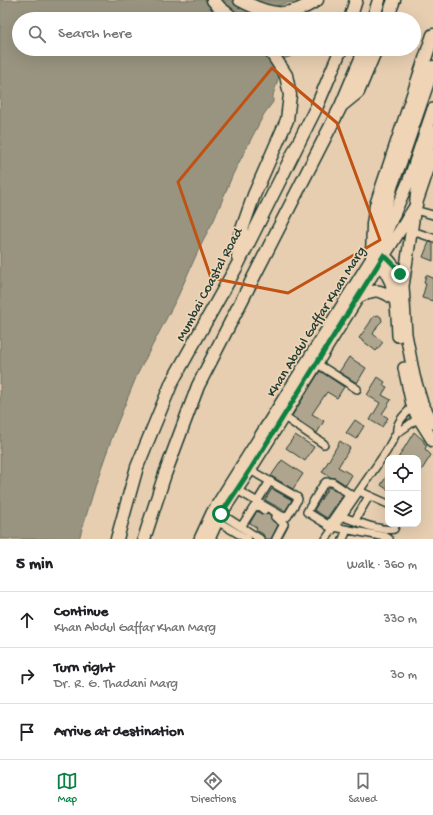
<!DOCTYPE html>
<meta charset="utf-8">
<style>
body{margin:0;font-family:"Gochi Hand",sans-serif;background:#f6f6f6;color:#202124}
.controls{position:absolute;right:12px;bottom:12px;display:grid;overflow:hidden;border-radius:8px;box-shadow:0 4px 16px #0002}
.controls button{width:36px;height:36px;display:grid;place-items:center;padding:0;border:0;border-bottom:1px solid #e0e0e0;background:#fff;color:#202124;font:20px sans-serif}
.stop{position:absolute;width:12px;height:12px;margin:-9px;border:3px solid #0b8043;border-radius:50%;background:#fff}
.stop.end{background:#0b8043;border-color:#fff;box-shadow:0 1px 4px #0008}
.list{margin:0;padding:0;list-style:none}
h2{display:flex;justify-content:space-between;align-items:center;height:52px;margin:0;padding:0 16px;font-size:17px}
h2 small{font-size:13px;font-weight:400;color:#757577}
.list li{display:grid;grid-template-columns:26px 1fr auto;gap:12px;align-items:center;box-sizing:border-box;height:56px;padding:0 16px;border-top:1px solid #e0e0e0}
.list b{display:block;font-size:15px;white-space:nowrap}
.list p{margin:0;font-size:13px;white-space:nowrap;color:#757577}
.list em{font-size:13px;font-style:normal;color:#757577}
.icon{flex:none;width:22px;height:22px;fill:none;stroke:currentColor;stroke-width:2;stroke-linecap:round;stroke-linejoin:round}
.map{position:relative;flex:none;width:433px;height:539px;overflow:hidden}
.search{position:absolute;background:#fff;box-shadow:0 4px 16px #0002;left:12px;right:12px;top:12px;height:44px;display:flex;align-items:center;gap:10px;box-sizing:border-box;padding:0 14px;border-radius:22px;color:#757577;font-size:15px}
.sheet{height:220px;background:#fff}
nav{display:flex;justify-content:space-around;align-items:center;box-sizing:border-box;height:56px;border-top:1px solid #e0e0e0;background:#fff;font-size:11px;color:#757577}
nav a{display:grid;justify-items:center;gap:2px}
nav .on{color:#0b8043}
.map>svg:first-child{display:block}
.water{fill:#98947f;stroke:#687161}
.building{fill:#afa58e;stroke:#1f3d34}
.lines{fill:none;stroke-linecap:round;stroke-linejoin:round}
.minor-casing{stroke:#1f3d34;stroke-width:10}
.primary-casing{stroke:#1f3d34;stroke-width:14}
.motorway-casing{stroke:#1f3d34;stroke-width:15}
.minor{stroke:#efd4b6;stroke-width:7}
.primary{stroke:#efd4b6;stroke-width:11}
.motorway{stroke:#efd4b6;stroke-width:12}
.route{stroke:#0b8043;stroke-width:5}
.marked{fill:none;stroke:#c05314;stroke-width:3;stroke-linejoin:round}
.labels{text-anchor:middle;stroke-width:3.5;stroke-linejoin:round;paint-order:stroke}
.street-label{font-size:14px;fill:#1f3d34;stroke:#efd4b6}
</style>
<div class="map">
<svg width="433" height="539" viewBox="0 0 433 539">
<rect width="100%" height="100%" fill="#e7ceb1"/>
<filter id="ink" filterUnits="userSpaceOnUse"><feTurbulence type="fractalNoise" baseFrequency=".025" numOctaves="2"/><feDisplacementMap in="SourceGraphic" scale="8" xChannelSelector="R" yChannelSelector="G"/><feConvolveMatrix kernelMatrix="1 2 1 2 8 2 1 2 1" color-interpolation-filters="sRGB"/></filter>
<g filter="url(#ink)">
<path class="water" d="M0 0H305L282 4 274 8 273 19H19V49H295L292 56 281 60 279 76 273 95V102L264 114 233 174 214 220 202 242 178 296 137 375 115 429 98 477 79 539H0Z"/>
<path class="building" d="M429 242 433 243V261L423 257Z
M426 275 433 278V301L422 298 426 284 424 283Z
M378 315 381 317 382 321 378 325 373 334 383 342 376 351 359 338 369 324 373 317Z
M349 357 366 368 357 383 339 372Z
M320 371 344 387 337 398 327 392 312 414 324 421 317 433 292 416Z
M378 377 385 382 383 385 387 387 382 395 391 400 382 414 388 418 382 427 370 420 380 403 367 395Z
M355 420 364 426 356 439 346 433Z
M414 432 424 441V443L427 445 425 449 431 455 418 476V458H398Z
M295 435 314 447 305 461 286 448Z
M340 441 350 448 338 467 352 475 346 485 335 478 330 477 322 472Z
M282 460 303 474 293 489 271 476Z
M388 474V490L381 485Z
M329 487 343 495 327 518 314 510Z
M272 489 292 500 285 511 265 500Z
M257 511 263 515 268 513 270 515 271 519 278 525 271 539H265L263 534 256 530 257 528 250 523Z"/>
<g class="lines">
<g class="minor-casing">
<path id="minor" d="M415 210 433 215
M412 231 433 238
M316 363 357 389
M415 406C408 410 395 423 397 432 405 430 413 420 422 416
M283 416 324 444
M237 490 282 516 287 517 298 499 297 497 250 470
M359 491 388 504
M257 502 270 481
M221 514 260 539
M341 516C356 521 380 532 394 529L396 524
M275 517 284 524 276 539
M355 520 369 496
M217 521 247 539
M328 526 350 494
M241 527 254 507 259 506 264 510
M334 527 386 537 389 539
M333 528 307 512 323 485 326 482H332L354 497
M326 539 386 452 397 432
M343 539 347 530"/>
</g>
<g class="primary-casing">
<path id="primary" d="M415 207 403 286 406 334 414 376 422 403 433 423
M379 252C391 260 398 269 402 283
M374 260C397 276 397 310 398 336
M357 298C373 289 379 288 394 299
M404 368 413 409 433 441
M200 539 212 513 382 242 409 180 433 109
M209 539 219 517 250 470 416 205 433 155"/>
</g>
<g class="motorway-casing">
<path id="motorway" d="M213 0 220 8 234 19
M240 0C270 16 288 19 317 0
M350 19 356 0
M373 19 379 0
M387 19 394 0
M342 105 358 92 376 49
M416 205 419 173 433 132
M382 242V219L392 184 403 155 433 67
M238 257 240 235 254 195 287 120 290 95 286 75 269 49
M372 258 373 224 376 205 433 35
M117 539 137 467 172 382 238 264 317 106 341 49
M144 539 165 474 198 386 341 106 365 49"/>
</g>
<use href="#minor" class="minor"/>
<use href="#primary" class="primary"/>
<use href="#motorway" class="motorway"/>
</g>
</g>
<g class="lines" filter="url(#ink)">
<path class="route" d="M221 514 250 470 384 255 395 266 400 274"/>
</g>
<path class="marked" d="M272 68 337 123 380 240 288 293 211 278 178 182Z"/>
<g class="labels">
<g class="street-label">
<text transform="translate(208 284) rotate(-62)" y="5">Mumbai Coastal Road</text>
<text transform="translate(315 321) rotate(-58)" y="5">Khan Abdul Gaffar Khan Marg</text>
</g>
</g>
</svg>
<div class="controls">
<button><svg class="icon" aria-label="locate" viewBox="0 0 24 24"><circle cx="12" cy="12" r="6"/><path d="M12 2v4M12 18v4M2 12h4M18 12h4"/></svg></button>
<button><svg class="icon" aria-label="layers" viewBox="0 0 24 24"><path d="M12 4l9 5-9 5-9-5zM3 14l9 5 9-5"/></svg></button>
</div>
<div class="stop" style="left:221px;top:514px"></div>
<div class="stop end" style="left:400px;top:274px"></div>
<div class="search"><svg class="icon" aria-label="search" viewBox="0 0 24 24"><circle cx="10" cy="10" r="6"/><path d="M15 15l6 6"/></svg>Search here</div>
</div>
<section class="sheet">
<h2>5 min<small>Walk · 360 m</small></h2>
<ul class="list">
<li><svg class="icon" aria-label="ahead" viewBox="0 0 24 24"><path d="M12 20V5M6 11l6-6 6 6"/></svg><div><b>Continue</b><p>Khan Abdul Gaffar Khan Marg</p></div><em>330 m</em></li>
<li><svg class="icon" aria-label="right" viewBox="0 0 24 24"><path d="M7 20v-9h11M14 6l5 5-5 5"/></svg><div><b>Turn right</b><p>Dr. R. G. Thadani Marg</p></div><em>30 m</em></li>
<li><svg class="icon" aria-label="arrive" viewBox="0 0 24 24"><path d="M6 21V4h12l-3 4 3 4H6"/></svg><div><b>Arrive at destination</b></div></li>
</ul>
</section>
<nav>
<a class="on"><svg class="icon" aria-label="map" viewBox="0 0 24 24"><path d="M3 6l6-2 6 2 6-2v14l-6 2-6-2-6 2zM9 4v14M15 6v14"/></svg>Map</a>
<a><svg class="icon" aria-label="directions" viewBox="0 0 24 24"><path d="M12 3l9 9-9 9-9-9zM9 14v-3h6M13 9l2 2-2 2"/></svg>Directions</a>
<a><svg class="icon" aria-label="saved" viewBox="0 0 24 24"><path d="M7 4h10v16l-5-4-5 4z"/></svg>Saved</a>
</nav>
